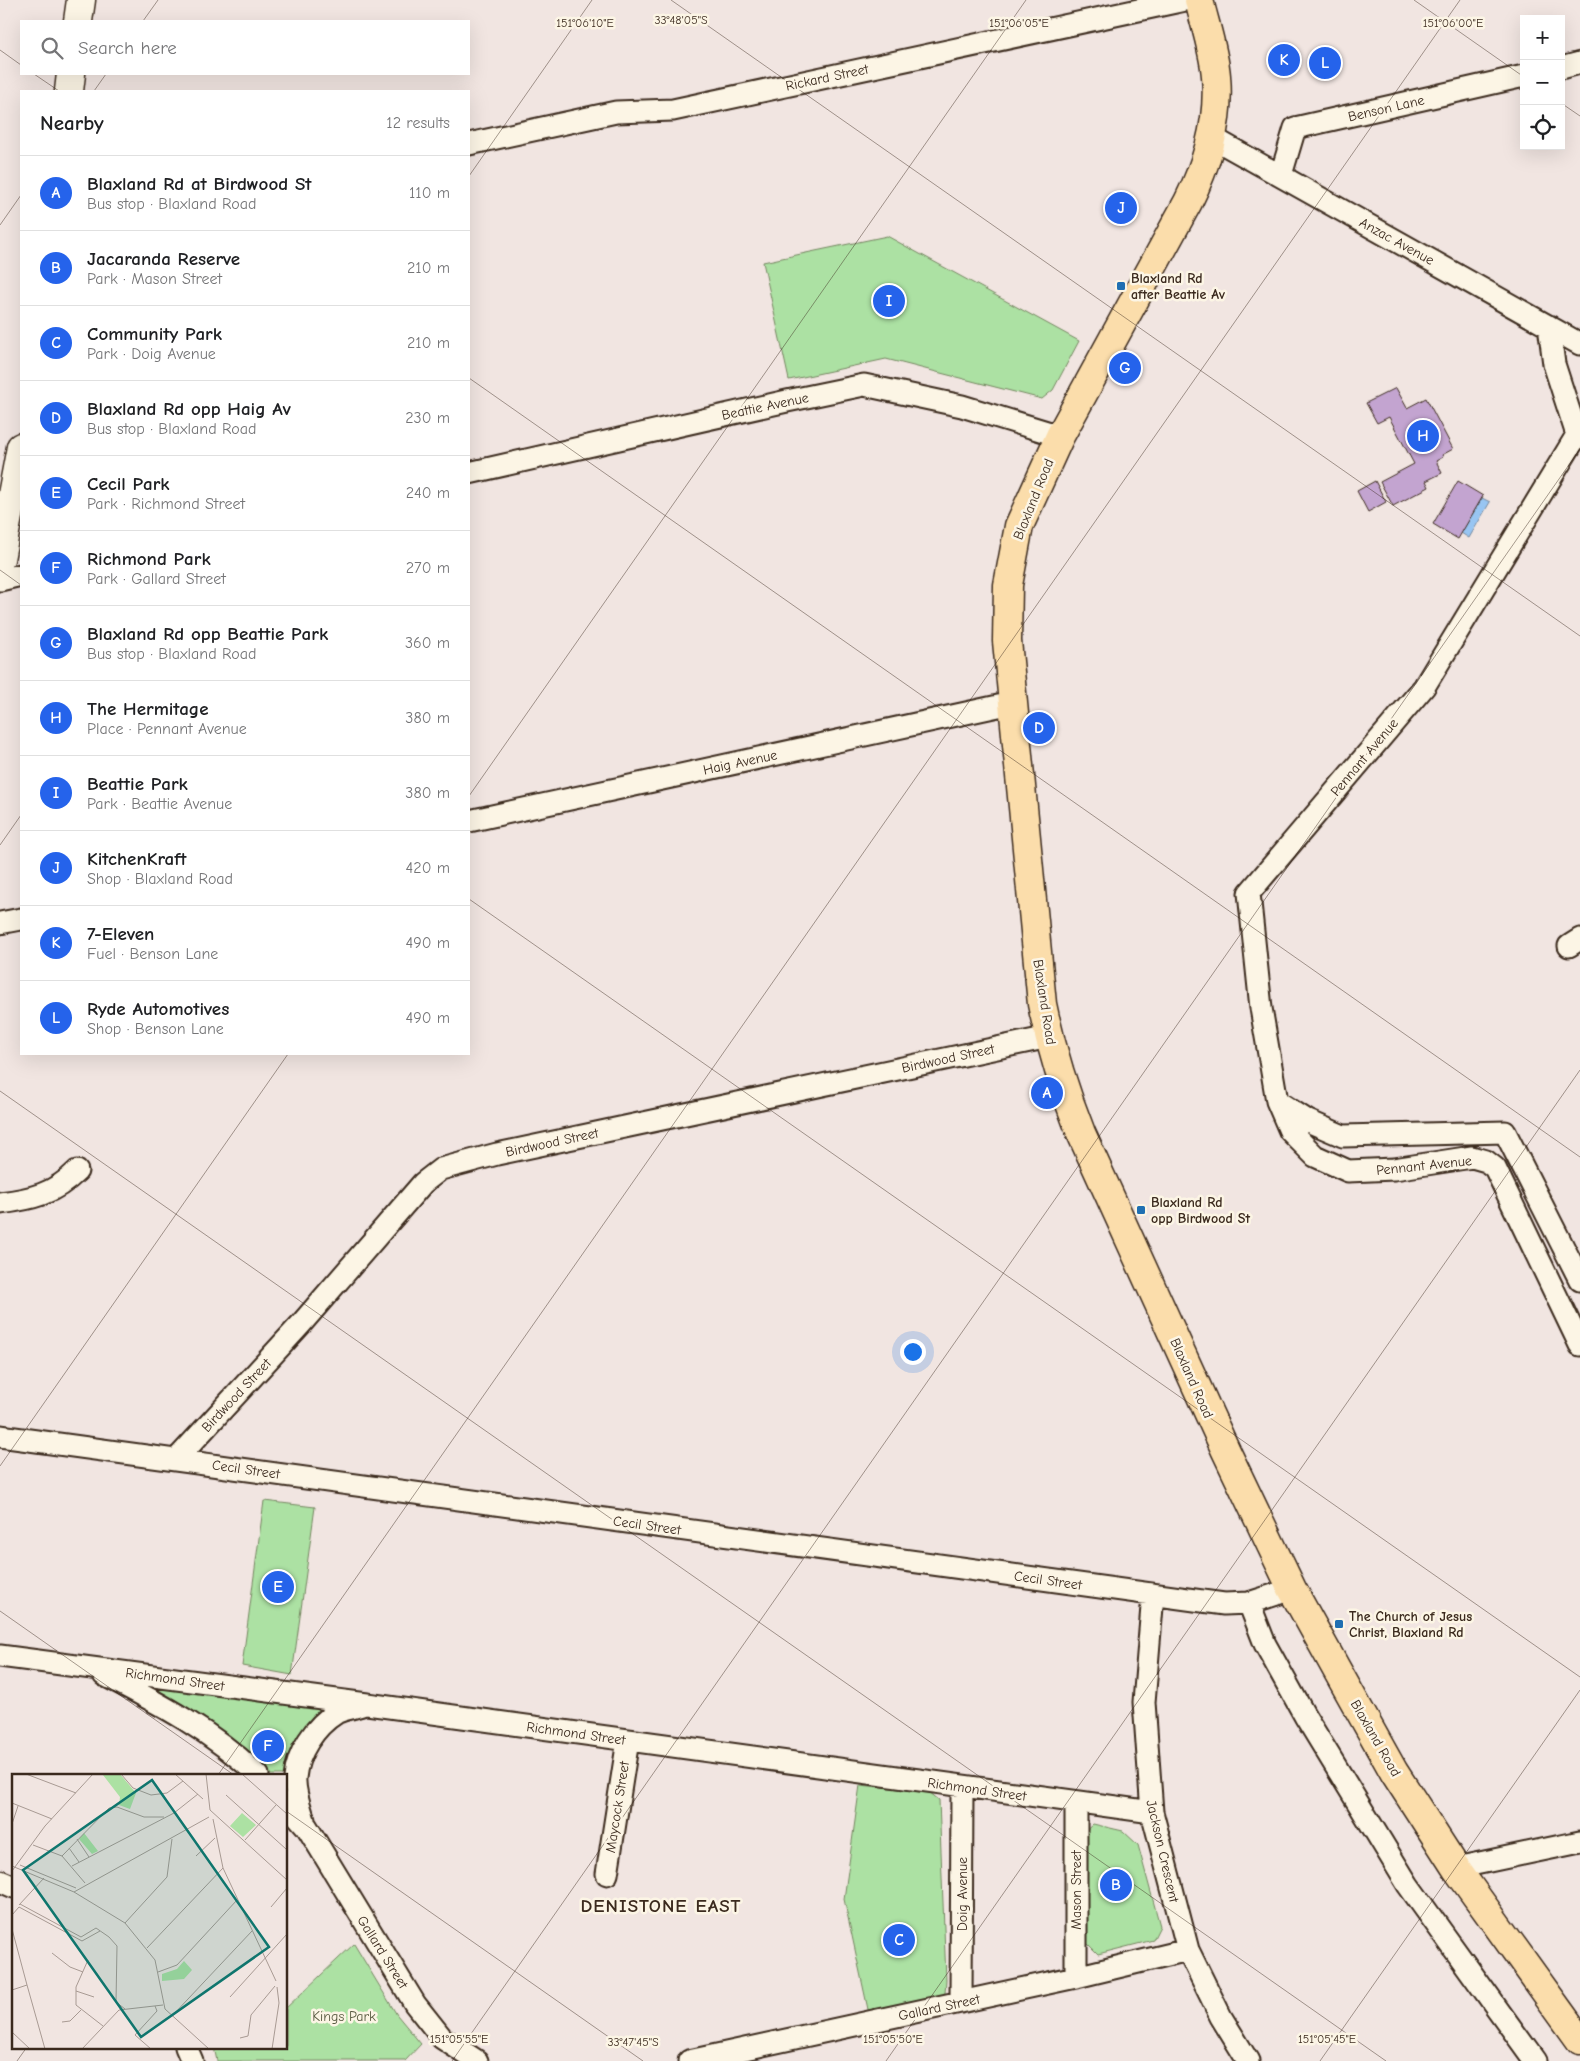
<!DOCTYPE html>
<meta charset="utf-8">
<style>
body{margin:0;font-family:"Comic Neue",sans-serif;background:#f2f2f2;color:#202124}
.controls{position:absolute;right:15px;top:15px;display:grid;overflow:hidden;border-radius:0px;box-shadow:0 5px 20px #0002}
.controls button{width:45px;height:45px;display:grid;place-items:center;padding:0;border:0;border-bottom:1px solid #e0e0e0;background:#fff;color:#202124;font:25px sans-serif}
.you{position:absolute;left:912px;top:1351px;width:18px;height:18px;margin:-12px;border:4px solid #fff;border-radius:50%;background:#1a73e8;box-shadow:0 0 0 8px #1a73e833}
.badge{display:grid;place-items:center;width:32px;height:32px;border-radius:50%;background:#2563eb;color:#fff;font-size:16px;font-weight:700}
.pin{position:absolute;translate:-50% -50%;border:2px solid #fff;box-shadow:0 1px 5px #0006}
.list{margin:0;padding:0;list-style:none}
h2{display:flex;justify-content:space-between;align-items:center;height:65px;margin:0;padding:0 20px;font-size:21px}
h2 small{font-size:16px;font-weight:400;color:#757577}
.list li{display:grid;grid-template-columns:32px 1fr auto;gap:15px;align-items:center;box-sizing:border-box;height:75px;padding:0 20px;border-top:1px solid #e0e0e0}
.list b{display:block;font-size:19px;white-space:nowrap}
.list p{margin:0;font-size:16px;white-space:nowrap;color:#757577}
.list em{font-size:16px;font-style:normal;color:#757577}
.icon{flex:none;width:28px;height:28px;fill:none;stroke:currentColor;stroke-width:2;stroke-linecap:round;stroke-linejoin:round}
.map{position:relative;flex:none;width:1580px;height:2061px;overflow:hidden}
.search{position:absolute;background:#fff;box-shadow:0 5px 20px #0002;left:20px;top:20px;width:450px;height:55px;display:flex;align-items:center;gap:12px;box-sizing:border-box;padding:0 18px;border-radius:0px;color:#757577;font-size:19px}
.panel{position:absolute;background:#fff;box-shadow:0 5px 20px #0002;left:20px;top:90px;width:450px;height:965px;border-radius:0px}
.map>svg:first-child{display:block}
.green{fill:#ace1a3;stroke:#748660}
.water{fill:#98c5f2;stroke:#73879d}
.building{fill:#c3a4d0;stroke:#3b2a1e}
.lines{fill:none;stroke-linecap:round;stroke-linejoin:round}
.street-casing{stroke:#3b2a1e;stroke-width:25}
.secondary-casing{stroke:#3b2a1e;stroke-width:31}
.primary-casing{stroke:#3b2a1e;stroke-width:31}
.street{stroke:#fcf5e5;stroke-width:21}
.secondary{stroke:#fcf5e5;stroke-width:28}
.primary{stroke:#fbddab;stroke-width:28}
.ticks{fill:none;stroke:#3b2a1e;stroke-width:1;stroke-opacity:0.45}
.poi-dot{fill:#1f6fb2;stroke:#fcf5e5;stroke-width:2}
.labels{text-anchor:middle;stroke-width:5;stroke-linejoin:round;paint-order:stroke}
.street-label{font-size:14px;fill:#3b2a1e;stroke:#fcf5e5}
.poi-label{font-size:14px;font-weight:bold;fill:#3b2a1e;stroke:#fcf5e5;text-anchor:start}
.park-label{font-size:14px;fill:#57583f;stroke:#fcf5e5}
.district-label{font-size:19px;font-weight:bold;letter-spacing:1px;fill:#3b2a1e;stroke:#fcf5e5}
.inset-road{fill:none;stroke:#a89a93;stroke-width:1}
.view{fill:#0f766e;fill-opacity:0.15;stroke:#0f766e;stroke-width:2.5}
.inset-edge{fill:none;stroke:#3b2a1e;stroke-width:2.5}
.ticks-label{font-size:12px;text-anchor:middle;fill:#3b2a1e;stroke:#fcf5e5;stroke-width:5;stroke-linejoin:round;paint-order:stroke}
</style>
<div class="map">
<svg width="1580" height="2061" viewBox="0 0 1580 2061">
<rect width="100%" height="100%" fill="#f1e5e1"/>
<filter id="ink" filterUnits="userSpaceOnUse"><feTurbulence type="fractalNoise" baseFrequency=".02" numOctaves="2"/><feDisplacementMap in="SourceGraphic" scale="10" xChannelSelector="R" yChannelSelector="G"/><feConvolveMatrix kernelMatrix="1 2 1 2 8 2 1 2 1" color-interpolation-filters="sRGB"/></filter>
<g filter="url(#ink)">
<path class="green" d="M887 236 1079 341 1053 390 1042 399 886 359 789 380 763 262Z
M264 1501 315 1507 292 1675 242 1666Z
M139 1686 165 1687 331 1709 286 1775H264Z
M860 1785 929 1792 939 1800 946 1980 945 1993 937 1998 869 2014 844 1899Z
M1093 1824 1123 1831 1138 1845 1160 1926 1153 1940 1098 1954 1084 1940 1080 1836Z
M354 1944 397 2015 421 2044 405 2061H217L214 2047H286V2008Z"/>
<path class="water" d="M1482 498 1490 502 1469 538 1461 533Z"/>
<path class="building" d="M1396 388 1407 408 1426 398 1453 449 1442 455 1443 457 1436 461 1442 473 1426 481 1429 487 1393 506 1380 482 1414 464 1389 417 1377 423 1366 403Z
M1375 481 1386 502 1368 512 1357 491Z
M1458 481 1483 496 1458 539 1433 524Z"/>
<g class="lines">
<g class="street-casing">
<path id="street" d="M1561 68 1580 63
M1213 138 1580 344
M469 144 616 112 673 110 1185 0
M1281 175 1295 128 1524 76
M1549 326 1554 364 1577 435 1424 687 1249 893 1261 1008 1277 1101 1290 1131 1315 1156 1348 1171 1394 1169 1472 1157 1486 1161 1495 1168 1580 1345
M469 473 787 401 864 385 962 406 1060 436
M0 580 21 575
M469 821 1012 703
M0 923 21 919
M1569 946 1580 939
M1277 1101 1308 1121 1343 1136 1505 1132 1580 1280
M0 1203C32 1199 54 1194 77 1171
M0 1436 1224 1604 1249 1603 1292 1589
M176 1460 301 1324 423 1183 441 1169 497 1154 1049 1037
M1153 1595 1144 1702 1152 1812 1188 1950 1221 2017 1248 2061
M1249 1603 1265 1644 1305 1716 1408 1885 1535 2061
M0 1656 367 1704 1152 1812
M104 1675C159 1703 213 1732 258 1775
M1076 1802V1977
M286 1803 307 1827 415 2004 442 2038 477 2061
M304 1820C300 1807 294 1791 295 1778 297 1753 315 1726 336 1713 343 1709 354 1708 362 1705
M1456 1868 1580 1842
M607 1874 628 1740
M0 1881 14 1887
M961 2002 962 1787
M186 2047 192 2061
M689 2061 1076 1977 1188 1950"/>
</g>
<g class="secondary-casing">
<path id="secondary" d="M78 21 81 0
M69 91 71 74
M0 559 21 447"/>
</g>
<g class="primary-casing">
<path id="primary" d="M1199 0C1205 25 1214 51 1216 76 1220 121 1208 162 1188 202L1060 436 1019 526 1008 585 1007 641 1042 1004C1051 1048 1064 1090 1081 1133L1226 1451 1292 1589 1343 1681 1394 1772 1456 1868 1580 2040"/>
</g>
<use href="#street" class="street"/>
<use href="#secondary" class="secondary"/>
<use href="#primary" class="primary"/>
</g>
</g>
<path class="ticks" d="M671 0 1580 636M1414 0 1524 77M143 21 158 0M0 50 21 65M34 74 59 91M94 91 106 74M1561 103 1580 116M469 176 592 0M0 225 21 195M469 378 1580 1157M0 570 21 585M469 796 1026 0M0 845 21 815M469 899 1580 1677M0 1091 1386 2061M0 1466 288 1054M0 1611 234 1775M218 1775 1460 0M286 1811 643 2061M17 2061 27 2047M452 2061 1580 449M886 2061 1580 1070M1320 2061 1580 1690"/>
<g class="poi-dot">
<rect x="1116" y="281" width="10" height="10" rx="2.5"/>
<rect x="1136" y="1205" width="10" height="10" rx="2.5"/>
<rect x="1334" y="1619" width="10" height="10" rx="2.5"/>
</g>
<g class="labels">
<g class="street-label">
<text transform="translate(827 77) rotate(-12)" y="5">Rickard Street</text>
<text transform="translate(1386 108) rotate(-13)" y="5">Benson Lane</text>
<text transform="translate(1397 241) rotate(29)" y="5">Anzac Avenue</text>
<text transform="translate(765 406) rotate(-12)" y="5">Beattie Avenue</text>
<text transform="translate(1033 499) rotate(-68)" y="5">Blaxland Road</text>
<text transform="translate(1364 757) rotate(-50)" y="5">Pennant Avenue</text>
<text transform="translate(740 762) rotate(-12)" y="5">Haig Avenue</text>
<text transform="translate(1045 1002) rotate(81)" y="5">Blaxland Road</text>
<text transform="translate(948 1058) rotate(-12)" y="5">Birdwood Street</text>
<text transform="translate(552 1142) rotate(-12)" y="5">Birdwood Street</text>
<text transform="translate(1424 1165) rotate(-6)" y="5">Pennant Avenue</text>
<text transform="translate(1192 1378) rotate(66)" y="5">Blaxland Road</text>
<text transform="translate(236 1395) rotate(-47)" y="5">Birdwood Street</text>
<text transform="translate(246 1469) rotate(8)" y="5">Cecil Street</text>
<text transform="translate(647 1525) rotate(8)" y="5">Cecil Street</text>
<text transform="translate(1048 1580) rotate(8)" y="5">Cecil Street</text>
<text transform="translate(175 1679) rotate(8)" y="5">Richmond Street</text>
<text transform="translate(576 1733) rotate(8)" y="5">Richmond Street</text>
<text transform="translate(1376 1738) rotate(60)" y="5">Blaxland Road</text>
<text transform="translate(977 1789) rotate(8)" y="5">Richmond Street</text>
<text transform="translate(617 1807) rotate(-81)" y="5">Maycock Street</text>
<text transform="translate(1163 1851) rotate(77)" y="5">Jackson Crescent</text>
<text transform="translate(1076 1890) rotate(-90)" y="5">Mason Street</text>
<text transform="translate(962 1894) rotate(-90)" y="5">Doig Avenue</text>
<text transform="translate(383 1952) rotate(58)" y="5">Gallard Street</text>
<text transform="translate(939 2007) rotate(-12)" y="5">Gallard Street</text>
</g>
<g class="poi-label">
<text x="1131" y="283">Blaxland Rd<tspan x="1131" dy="16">after Beattie Av</tspan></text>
<text x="1151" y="1207">Blaxland Rd<tspan x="1151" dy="16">opp Birdwood St</tspan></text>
<text x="1349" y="1621">The Church of Jesus<tspan x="1349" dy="16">Christ, Blaxland Rd</tspan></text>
</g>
<g class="park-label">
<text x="344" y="2021">Kings Park</text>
</g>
<g class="district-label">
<text x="661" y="1912">DENISTONE EAST</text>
</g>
</g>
<g transform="translate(12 1774)">
<rect width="275" height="275" fill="#f1e5e1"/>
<path d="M108 0 124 19 118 35 107 31 108 23 91 1ZM230 39 244 51 231 63 218 52ZM72 59 86 77 80 80 67 65ZM172 187 180 196 172 205 150 207V200L165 195Z" fill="#ace1a3"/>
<path class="inset-road" d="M14 0 64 19M109 0 121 14 139 21 155 19 171 7M163 0 191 25M194 0 198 36 275 106M230 0 275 40M214 21 274 75M0 29 40 45M201 45 211 94 264 207M0 50 6 32M65 65 77 83M233 66 264 31M21 71 50 82 73 109M57 74 67 88M50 82 97 34 105 33 132 43H152M184 82 203 64M8 91 64 114M0 92 62 118 113 149 143 186 153 235 197 275M60 92 162 39 186 20M0 97 33 52 81 0M62 118 197 43M8 130 69 163 84 154 97 163 105 172 104 228 113 235M7 131 32 104M259 133 275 114M0 141 7 133 70 167 88 157M113 149 155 103 160 65M0 155 15 211M135 174 211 94M40 179 58 193 71 198M76 186 64 213V231L91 252M146 198 165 191 225 126M15 211 33 275M0 216 15 211M64 217 82 223M218 223 275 160M160 242 240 157M50 248 58 247 69 236M0 258 18 275M228 264 236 262 239 241 263 212M70 275 107 236 151 231M139 275 123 261 145 237 143 232M260 275 267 229 265 213"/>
<path class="view" d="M140 6 257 173 129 263 11 96Z"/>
<rect width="275" height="275" class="inset-edge"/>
</g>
<g class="ticks-label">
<text x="681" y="24">33°48'05"S</text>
<text x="585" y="27">151°06'10"E</text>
<text x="1019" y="27">151°06'05"E</text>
<text x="1453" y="27">151°06'00"E</text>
<text x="459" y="2043">151°05'55"E</text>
<text x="893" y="2043">151°05'50"E</text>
<text x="1327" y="2043">151°05'45"E</text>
<text x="633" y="2046">33°47'45"S</text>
</g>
</svg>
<div class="controls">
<button>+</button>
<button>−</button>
<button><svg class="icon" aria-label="locate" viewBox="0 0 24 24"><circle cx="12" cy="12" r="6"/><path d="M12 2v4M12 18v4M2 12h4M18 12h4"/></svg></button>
</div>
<div class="you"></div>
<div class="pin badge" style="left:1047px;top:1093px">A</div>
<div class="pin badge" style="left:1116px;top:1885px">B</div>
<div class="pin badge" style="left:899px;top:1940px">C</div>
<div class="pin badge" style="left:1039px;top:728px">D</div>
<div class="pin badge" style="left:278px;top:1587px">E</div>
<div class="pin badge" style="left:268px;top:1746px">F</div>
<div class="pin badge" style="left:1125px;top:368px">G</div>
<div class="pin badge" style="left:1423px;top:436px">H</div>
<div class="pin badge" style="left:889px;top:301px">I</div>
<div class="pin badge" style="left:1121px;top:208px">J</div>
<div class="pin badge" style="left:1284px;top:60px">K</div>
<div class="pin badge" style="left:1325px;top:63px">L</div>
<div class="search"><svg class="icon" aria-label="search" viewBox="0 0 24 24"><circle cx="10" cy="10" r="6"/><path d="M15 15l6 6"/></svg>Search here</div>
<section class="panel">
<h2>Nearby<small>12 results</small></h2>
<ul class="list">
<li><span class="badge">A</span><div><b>Blaxland Rd at Birdwood St</b><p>Bus stop · Blaxland Road</p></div><em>110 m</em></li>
<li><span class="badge">B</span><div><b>Jacaranda Reserve</b><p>Park · Mason Street</p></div><em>210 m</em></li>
<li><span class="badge">C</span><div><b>Community Park</b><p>Park · Doig Avenue</p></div><em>210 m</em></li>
<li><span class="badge">D</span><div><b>Blaxland Rd opp Haig Av</b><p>Bus stop · Blaxland Road</p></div><em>230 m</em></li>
<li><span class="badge">E</span><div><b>Cecil Park</b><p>Park · Richmond Street</p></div><em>240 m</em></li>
<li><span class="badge">F</span><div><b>Richmond Park</b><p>Park · Gallard Street</p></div><em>270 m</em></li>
<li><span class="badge">G</span><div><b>Blaxland Rd opp Beattie Park</b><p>Bus stop · Blaxland Road</p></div><em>360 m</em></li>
<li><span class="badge">H</span><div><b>The Hermitage</b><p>Place · Pennant Avenue</p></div><em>380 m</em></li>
<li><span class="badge">I</span><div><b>Beattie Park</b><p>Park · Beattie Avenue</p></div><em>380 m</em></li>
<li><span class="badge">J</span><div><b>KitchenKraft</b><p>Shop · Blaxland Road</p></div><em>420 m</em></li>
<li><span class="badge">K</span><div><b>7-Eleven</b><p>Fuel · Benson Lane</p></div><em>490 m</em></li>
<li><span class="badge">L</span><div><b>Ryde Automotives</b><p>Shop · Benson Lane</p></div><em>490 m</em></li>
</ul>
</section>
</div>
